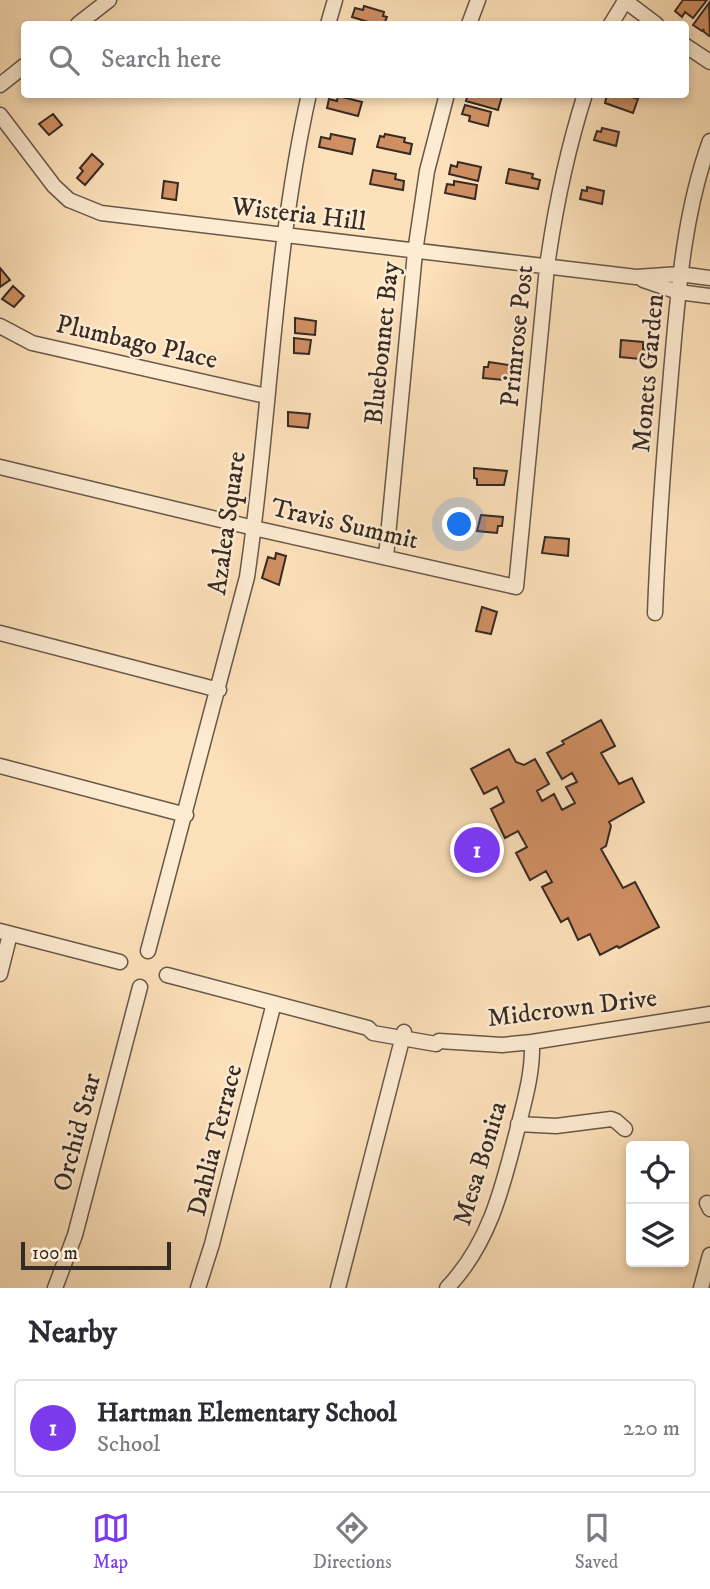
<!DOCTYPE html>
<style>
body{margin:0;font-family:"IM FELL DW Pica",serif;background:#f2f2f3;color:#2b2b33}
.controls{position:absolute;right:21px;bottom:21px;display:grid;overflow:hidden;border-radius:7px;box-shadow:0 4px 10px #0003}
.controls button{width:63px;height:63px;display:grid;place-items:center;padding:0;border:0;border-bottom:2px solid #e1e1e2;background:#fff;color:#2b2b33;font:35px sans-serif}
.scale{position:absolute;left:21px;bottom:18px;width:150px;box-sizing:border-box;padding-left:7px;border:4px solid #362a24;border-top:0;font-size:19px;line-height:24px;white-space:nowrap;color:#362a24;-webkit-text-stroke:5px #feecd2;paint-order:stroke}
.you{position:absolute;left:460px;top:525px;width:24px;height:24px;margin:-18px;border:5px solid #fff;border-radius:50%;background:#1a73e8;box-shadow:0 0 0 10px #1a73e833}
.badge{display:grid;place-items:center;width:46px;height:46px;border-radius:50%;background:#7c3aed;color:#fff;font-size:23px;font-weight:700}
.pin{position:absolute;translate:-50% -50%;border:4px solid #fff;box-shadow:0 2px 7px #0006}
.list{margin:0;padding:0;list-style:none}
h2{display:flex;justify-content:space-between;align-items:center;height:91px;margin:0;padding:0 28px;font-size:30px}
h2 small{font-size:23px;font-weight:400;color:#7c7c81}
.list li{display:grid;grid-template-columns:46px 1fr auto;gap:21px;align-items:center;box-sizing:border-box;height:98px;margin:0 14px 14px;padding:0 14px;border:2px solid #e1e1e2;border-radius:7px}
.list b{display:block;font-size:26px;white-space:nowrap}
.list p{margin:0;font-size:23px;white-space:nowrap;color:#7c7c81}
.list em{font-size:23px;font-style:normal;color:#7c7c81}
.icon{flex:none;width:38px;height:38px;fill:none;stroke:currentColor;stroke-width:2;stroke-linecap:round;stroke-linejoin:round}
.map{position:relative;flex:none;width:710px;height:1288px;overflow:hidden}
.search{position:absolute;background:#fff;box-shadow:0 4px 10px #0003;left:21px;right:21px;top:21px;height:77px;display:flex;align-items:center;gap:18px;box-sizing:border-box;padding:0 24px;border-radius:7px;color:#7c7c81;font-size:26px}
.sheet{height:203px;background:#fff}
nav{display:flex;justify-content:space-around;align-items:center;box-sizing:border-box;height:98px;border-top:2px solid #e1e1e2;background:#fff;font-size:19px;color:#7c7c81}
nav a{display:grid;justify-items:center;gap:4px}
nav .on{color:#7c3aed}
.map>svg:first-child{display:block}
.building{fill:#cf8f63;stroke:#362a24;stroke-width:2}
.lines{fill:none;stroke-linecap:round;stroke-linejoin:round}
.minor-casing{stroke:#68584a;stroke-width:17}
.minor{stroke:#feecd2;stroke-width:14}
.labels{text-anchor:middle;stroke-width:5;stroke-linejoin:round;paint-order:stroke}
.street-label{font-size:26px;fill:#362a24;stroke:#feecd2}
</style>
<div class="map">
<svg width="710" height="1288" viewBox="0 0 710 1288">
<rect width="100%" height="100%" fill="#fde1ba"/>
<filter id="stains"><feTurbulence type="fractalNoise" baseFrequency=".00286" numOctaves="4"/><feColorMatrix values="0 0 0 0 .2 0 0 0 0 .09 0 0 0 0 .02 0 0 0 .5 -.17"/></filter>
<radialGradient id="worn" r=".72"><stop offset=".6" stop-color="#630" stop-opacity="0"/><stop offset="1" stop-color="#630" stop-opacity=".3"/></radialGradient>
<path class="building" d="M683 0H707L693 18 685 12 682 17 675 11Z
M709 3 710 35 709 36 703 31 704 29 702 31 693 25Z
M364 6 384 12 383 16 387 17 384 24H375L352 17 355 8 363 10Z
M468 94H496L502 96 498 110 466 101Z
M607 94 614 96 622 94 638 99 633 113 605 103Z
M338 96 362 102 358 116 327 108 329 99 337 101Z
M465 105 491 112 488 126 469 121 470 116 462 114Z
M53 114 62 125 49 135 39 124Z
M602 128 619 132 616 146 594 140 597 131 601 132Z
M331 134 355 139 352 154 319 147 321 137 330 139Z
M385 134 405 138 404 142 412 144 410 154 377 147 380 136 384 137Z
M92 154 103 164 85 185 77 178 83 171 80 168Z
M458 162 481 167 478 181 449 174 451 165 457 167Z
M509 169 533 174 532 178 540 180 538 189 506 183Z
M373 170 396 174 395 179 404 181 403 190 370 184Z
M164 181 178 183 176 200 162 198Z
M454 181 477 185 475 199 445 193 447 184 454 185Z
M587 187 604 191 602 204 580 199 582 190 587 191Z
M0 268 10 280 0 287Z
M13 286 24 296 14 307 2 299Z
M295 318 316 321 315 335 295 333Z
M294 338 311 340 309 354 294 353Z
M621 340 643 342V349L652 350 651 360 620 357Z
M489 362 515 366V381L483 378 484 367H488Z
M288 412 310 414 308 428 288 426Z
M474 468 507 471 504 485H477V479L474 478Z
M481 515 503 517 502 526H498L497 533 477 531Z
M545 537 569 539 568 556 542 553Z
M276 553 286 556 279 585 262 578 268 557 275 559Z
M482 607 497 612 491 634 476 631Z
M601 720 615 746 601 753 619 784 632 778 644 802 609 822 611 826 606 846 601 849 623 888 635 882 659 927 619 948 617 946 600 955 590 934 578 940 568 918 561 922 542 887 552 882 546 871 530 880 516 853 527 847 518 831 505 838 491 809 504 802 497 787 484 794 471 769 509 749 516 762 524 765 535 759 549 784 537 791 542 801 554 794 562 810 575 803 566 787 577 782 572 773 562 779 547 753 564 744 562 741Z"/>
<g class="lines">
<g class="minor-casing">
<path id="minor" d="M624 0 656 24
M78 24 109 0
M328 24 335 0
M469 24 478 0
M611 24 625 1
M686 46 710 62
M0 85 24 66
M0 115 54 186 69 200 101 213 636 277 680 274 710 278
M643 280 678 292 710 296
M0 326 32 343 266 396
M0 467 254 528 516 587 547 267C555 208 567 151 585 94
M386 557 415 252 427 171 447 94
M655 613C658 532 664 453 671 373 678 295 683 215 710 141
M0 633 219 690
M0 766 186 815
M0 931 120 962
M148 951 247 577C271 415 273 255 309 94
M0 974 10 934
M167 975 368 1028 373 1033 436 1044 439 1041 502 1045 532 1042 710 1014
M518 1124 556 1126 611 1119 616 1121 625 1129
M707 1203 710 1209
M55 1288 75 1235 140 987
M198 1288 212 1244 274 1003
M338 1288 404 1032
M447 1288C490 1243 503 1186 518 1127 525 1099 533 1072 532 1042
M701 1288 710 1255"/>
</g>
<use href="#minor" class="minor"/>
</g>
<g class="labels">
<g class="street-label">
<text transform="translate(299 213) rotate(7)" y="9">Wisteria Hill</text>
<text transform="translate(516 336) rotate(-84)" y="9">Primrose Post</text>
<text transform="translate(137 341) rotate(13)" y="9">Plumbago Place</text>
<text transform="translate(381 343) rotate(-84)" y="9">Bluebonnet Bay</text>
<text transform="translate(647 373) rotate(-85)" y="9">Monets Garden</text>
<text transform="translate(226 523) rotate(-82)" y="9">Azalea Square</text>
<text transform="translate(345 523) rotate(13)" y="9">Travis Summit</text>
<text transform="translate(572 1007) rotate(-7)" y="9">Midcrown Drive</text>
<text transform="translate(76 1132) rotate(-75)" y="9">Orchid Star</text>
<text transform="translate(214 1140) rotate(-76)" y="9">Dahlia Terrace</text>
<text transform="translate(479 1163) rotate(-73)" y="9">Mesa Bonita</text>
</g>
</g>
<rect width="100%" height="100%" filter="url(#stains)"/>
<rect width="100%" height="100%" fill="url(#worn)"/>
</svg>
<div class="controls">
<button><svg class="icon" aria-label="locate" viewBox="0 0 24 24"><circle cx="12" cy="12" r="6"/><path d="M12 2v4M12 18v4M2 12h4M18 12h4"/></svg></button>
<button><svg class="icon" aria-label="layers" viewBox="0 0 24 24"><path d="M12 4l9 5-9 5-9-5zM3 14l9 5 9-5"/></svg></button>
</div>
<div class="scale">100 m</div>
<div class="you"></div>
<div class="pin badge" style="left:477px;top:850px">1</div>
<div class="search"><svg class="icon" aria-label="search" viewBox="0 0 24 24"><circle cx="10" cy="10" r="6"/><path d="M15 15l6 6"/></svg>Search here</div>
</div>
<section class="sheet">
<h2>Nearby<small></small></h2>
<ul class="list">
<li><span class="badge">1</span><div><b>Hartman Elementary School</b><p>School</p></div><em>220 m</em></li>
</ul>
</section>
<nav>
<a class="on"><svg class="icon" aria-label="map" viewBox="0 0 24 24"><path d="M3 6l6-2 6 2 6-2v14l-6 2-6-2-6 2zM9 4v14M15 6v14"/></svg>Map</a>
<a><svg class="icon" aria-label="directions" viewBox="0 0 24 24"><path d="M12 3l9 9-9 9-9-9zM9 14v-3h6M13 9l2 2-2 2"/></svg>Directions</a>
<a><svg class="icon" aria-label="saved" viewBox="0 0 24 24"><path d="M7 4h10v16l-5-4-5 4z"/></svg>Saved</a>
</nav>
